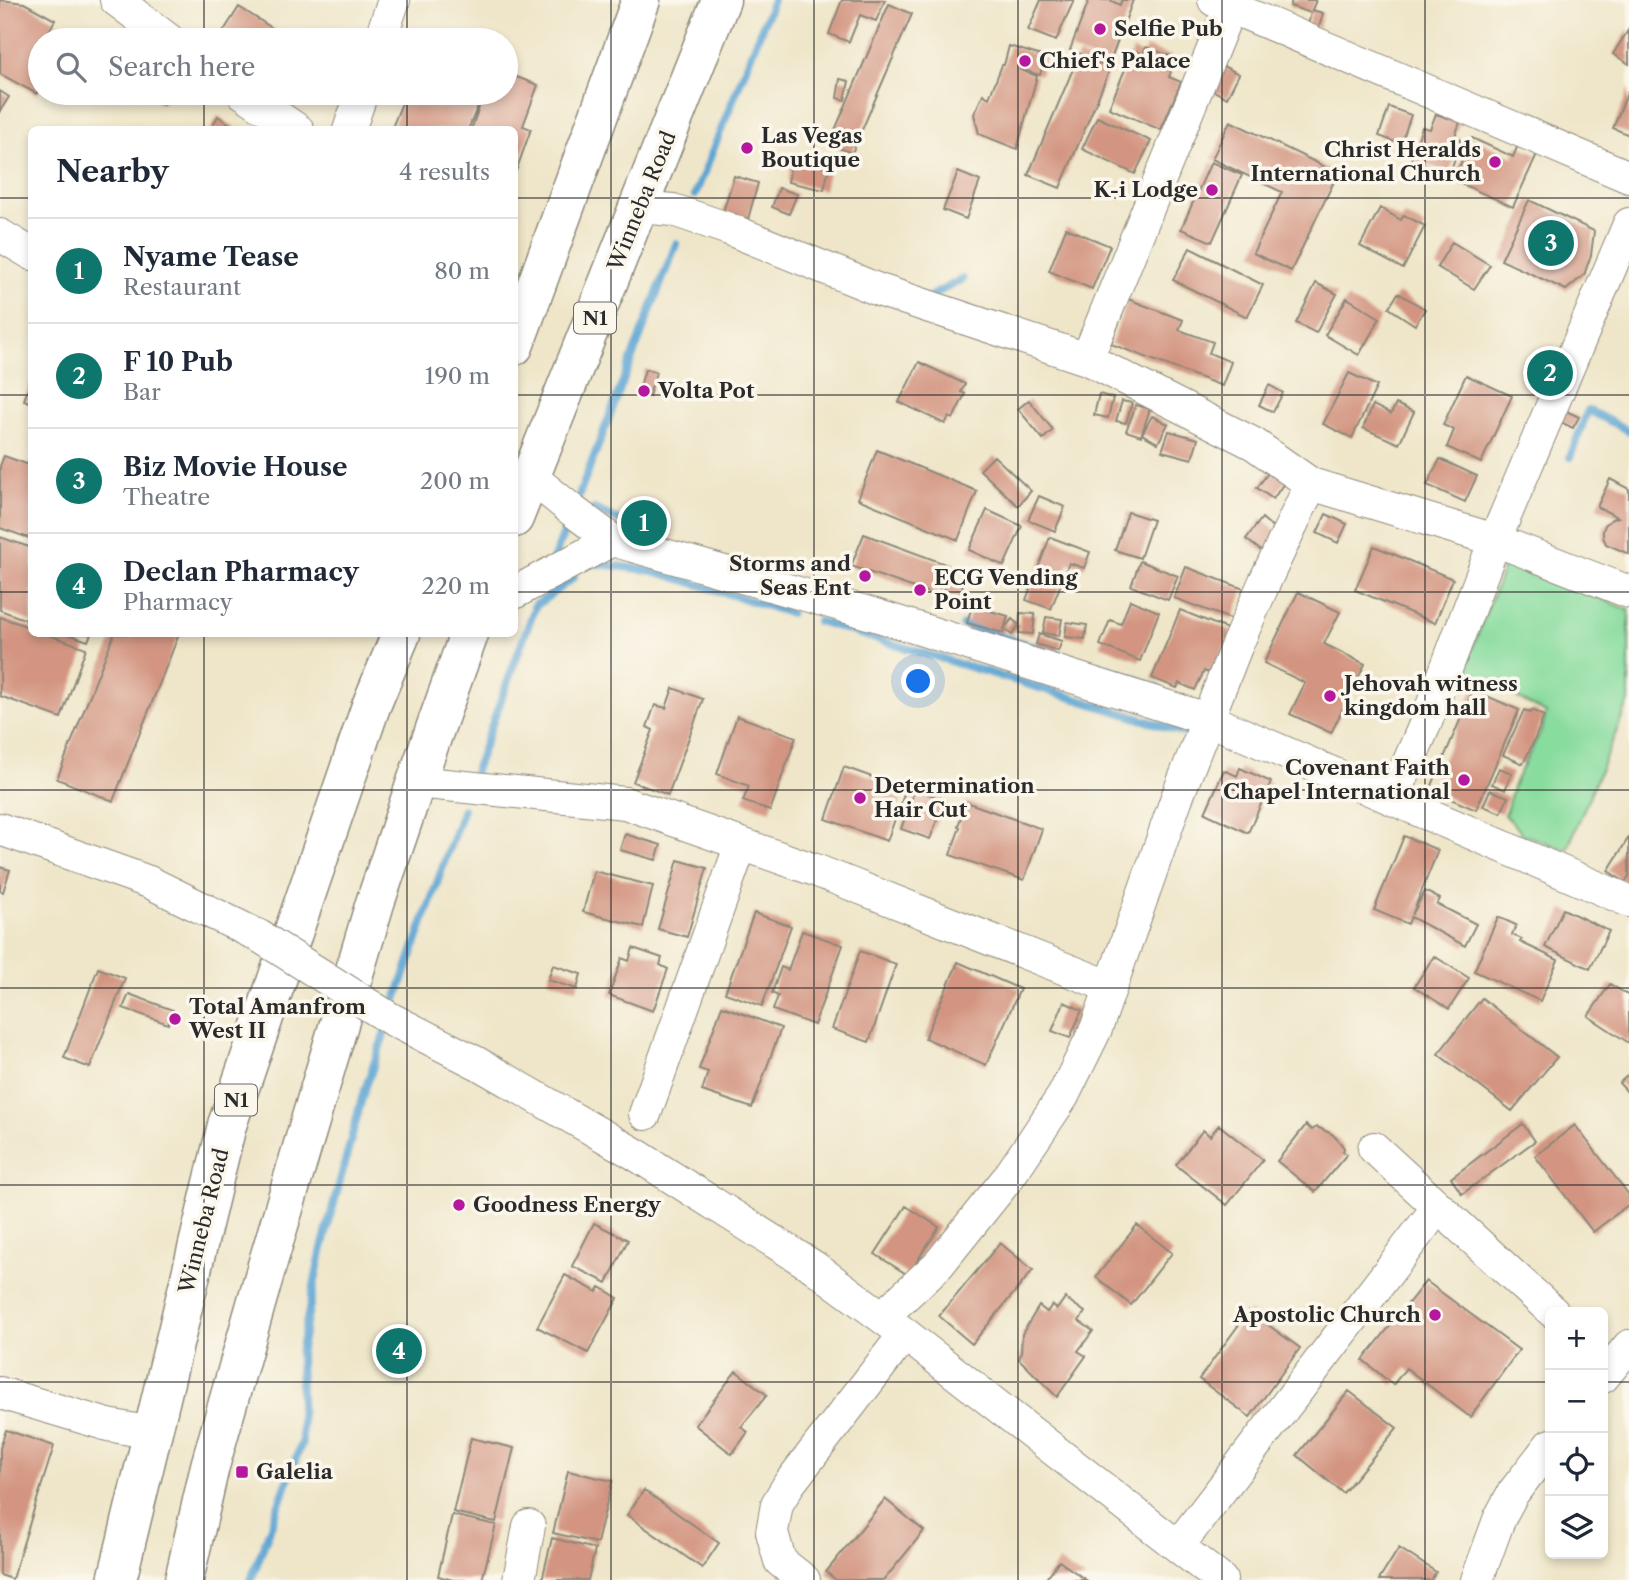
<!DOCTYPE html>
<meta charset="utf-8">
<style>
body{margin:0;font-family:"Libre Caslon Text",serif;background:#f6f6f7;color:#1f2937}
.controls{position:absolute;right:21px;bottom:21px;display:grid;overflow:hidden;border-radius:10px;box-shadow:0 4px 10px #0003}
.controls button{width:63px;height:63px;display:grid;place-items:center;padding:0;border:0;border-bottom:2px solid #e0e1e3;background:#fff;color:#1f2937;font:35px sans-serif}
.you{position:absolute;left:919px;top:682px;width:24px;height:24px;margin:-18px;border:5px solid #fff;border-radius:50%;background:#1a73e8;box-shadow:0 0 0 10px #1a73e833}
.badge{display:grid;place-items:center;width:46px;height:46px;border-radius:50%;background:#0f766e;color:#fff;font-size:23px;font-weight:700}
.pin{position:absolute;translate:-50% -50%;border:4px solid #fff;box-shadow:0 2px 7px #0006}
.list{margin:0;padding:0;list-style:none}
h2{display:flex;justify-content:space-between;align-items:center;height:91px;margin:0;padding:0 28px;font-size:30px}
h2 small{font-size:23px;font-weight:400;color:#747a83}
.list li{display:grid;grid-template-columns:46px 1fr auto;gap:21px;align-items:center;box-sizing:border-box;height:105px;padding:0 28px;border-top:2px solid #e0e1e3}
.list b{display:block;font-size:26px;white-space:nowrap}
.list p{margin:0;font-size:23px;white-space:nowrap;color:#747a83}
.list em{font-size:23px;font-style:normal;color:#747a83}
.icon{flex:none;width:38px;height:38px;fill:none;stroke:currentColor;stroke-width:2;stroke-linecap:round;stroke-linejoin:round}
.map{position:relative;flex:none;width:1629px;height:1580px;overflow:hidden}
.search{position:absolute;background:#fff;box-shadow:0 4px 10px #0003;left:28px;top:28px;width:490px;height:77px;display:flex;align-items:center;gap:18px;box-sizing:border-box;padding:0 24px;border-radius:38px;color:#747a83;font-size:26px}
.panel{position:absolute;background:#fff;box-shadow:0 4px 10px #0003;left:28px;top:126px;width:490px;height:511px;border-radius:10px}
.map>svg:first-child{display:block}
.green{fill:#88dc9e;stroke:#5a8464;stroke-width:2}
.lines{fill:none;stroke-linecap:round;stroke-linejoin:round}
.stream{stroke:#5da5d3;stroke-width:8}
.building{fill:#d39581}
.minor-casing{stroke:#8d887a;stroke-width:34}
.highway-casing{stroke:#8d887a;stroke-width:41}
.minor{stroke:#fff;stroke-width:32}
.highway{stroke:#fff;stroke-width:38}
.minor-bridge-casing{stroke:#8d887a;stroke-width:34;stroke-linecap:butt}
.minor-bridge{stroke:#fff;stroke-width:32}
.grid{fill:none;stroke:#2b2b2b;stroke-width:2;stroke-opacity:0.55}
.poi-dot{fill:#b5179e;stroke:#fbf7ec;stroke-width:2.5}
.labels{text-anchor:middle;stroke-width:7;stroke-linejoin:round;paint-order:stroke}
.shield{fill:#fbf7ec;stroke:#696865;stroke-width:2}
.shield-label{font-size:19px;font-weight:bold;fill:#2b2b2b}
.poi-label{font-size:21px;font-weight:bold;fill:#2b2b2b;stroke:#fbf7ec;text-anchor:start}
.street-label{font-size:21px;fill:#2b2b2b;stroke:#fbf7ec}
</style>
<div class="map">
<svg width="1629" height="1580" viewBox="0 0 1629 1580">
<rect width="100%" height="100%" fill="#fbf7ec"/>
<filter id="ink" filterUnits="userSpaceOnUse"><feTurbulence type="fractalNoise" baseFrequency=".0143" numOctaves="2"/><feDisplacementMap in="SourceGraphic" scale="14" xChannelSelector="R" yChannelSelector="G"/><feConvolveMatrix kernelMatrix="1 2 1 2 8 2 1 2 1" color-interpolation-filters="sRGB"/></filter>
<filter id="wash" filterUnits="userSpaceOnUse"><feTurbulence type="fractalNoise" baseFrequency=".00686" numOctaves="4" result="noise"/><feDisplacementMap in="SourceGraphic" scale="28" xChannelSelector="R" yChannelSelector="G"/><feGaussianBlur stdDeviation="1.57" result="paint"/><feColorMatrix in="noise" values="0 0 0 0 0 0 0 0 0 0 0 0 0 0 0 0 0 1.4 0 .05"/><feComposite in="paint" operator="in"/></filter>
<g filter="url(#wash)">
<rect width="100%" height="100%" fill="#efe6c9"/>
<path class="green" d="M1506 561 1629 610V701L1567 850 1524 835 1505 815 1514 784 1542 729 1546 713 1512 695 1461 679Z"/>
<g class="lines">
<path class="stream" d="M695 195 773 0
M929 297 963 279
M1570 457 1588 410 1629 431
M576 503 676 244
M594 509 659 538
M553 560 570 518
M593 563 654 571 790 613
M534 607 574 577
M818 621C941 660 1066 694 1188 734
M963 625 1118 672 1158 688
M472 779 536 604
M392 1011 463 809
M251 1580 302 1442 300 1353 321 1252 362 1098 387 1026"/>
</g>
<g id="blocks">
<path class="building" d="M0 0 24 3 55 20 49 31 65 40H40V88L37 94 0 74Z
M842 0H885L876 21 860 15 849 42 829 34Z
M1041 0H1074L1056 41 1028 30Z
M1089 0H1110L1120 5 1122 0H1133L1109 64 1070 50Z
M1292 0H1316L1312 10 1323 13 1319 28 1308 25 1311 13 1290 6Z
M889 4 912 14 852 153 829 144Z
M239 7 283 35 279 40H218Z
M1629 29V64L1613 54Z
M1009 46 1045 57 1040 75 1019 69 1037 76 1017 149 979 134 974 114 983 94 989 98 1002 65H1004Z
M1146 47 1176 58 1169 77 1181 82 1161 130 1109 108 1133 50 1143 54Z
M1079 55 1110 69 1060 188 1028 175Z
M1221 65 1239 74 1227 98 1210 89Z
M506 73 538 85 523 126 531 129 515 174 514 130H471L484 93H506Z
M840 79 849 81 845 100 837 98Z
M1629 89V135L1613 128Z
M0 91 9 97 0 111Z
M144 93H169L162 104Z
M406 93H471L482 96 468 130H391Z
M1389 107 1411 115 1401 144 1379 136Z
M1436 114 1460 122 1455 137 1461 140 1450 173 1411 160 1422 127 1430 129Z
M218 116 239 130H210Z
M1097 117 1151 141 1135 174 1082 149Z
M1230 121 1338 173 1291 271 1253 253 1282 192 1212 159Z
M1472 138 1513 157 1518 145 1537 154 1513 207 1453 180Z
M792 160 829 168 824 190 788 182Z
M1211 162 1242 175 1212 242 1181 229Z
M958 172 980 181 966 219 943 210Z
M734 176 758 183 748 219 723 212Z
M779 188 797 194 789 214 772 207Z
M1529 200 1594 231 1591 255 1584 275 1566 290 1501 260Z
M1380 208 1401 220 1404 215 1425 226 1403 269 1360 246Z
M1066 228 1110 246 1092 289 1049 271Z
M1452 242 1490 265 1474 289 1437 267Z
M1190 248 1263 285 1247 317 1173 280Z
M1316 283 1337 294 1316 333 1296 323Z
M1398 293 1425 309 1415 325 1389 308Z
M1347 298 1380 318 1359 355 1325 335Z
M1128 299 1183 320 1179 330 1213 342 1209 353 1231 362 1222 386 1111 344Z
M1538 357 1550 365 1545 372 1553 378 1545 390 1525 376Z
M919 362 965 384 961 392 965 394 953 419 949 417 945 424 899 402Z
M645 369 656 372 649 396 638 394Z
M1349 373 1377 386 1352 438 1323 424Z
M1466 375 1512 396 1481 463 1447 447 1454 430 1443 425Z
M31 381H32V403L24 400Z
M1269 385 1283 393 1273 412 1259 405Z
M1099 394 1113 398 1108 418 1094 415Z
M1029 400 1053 430 1043 439 1018 409Z
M1122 401 1132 403 1126 423 1116 421Z
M1396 404 1414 412 1399 444 1363 428 1373 405 1391 414Z
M1136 405 1150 409 1141 436 1126 431Z
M1564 410 1579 417 1573 428 1558 421Z
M1152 416 1168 424 1158 443 1142 434Z
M1169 431 1198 439 1192 459 1162 451Z
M877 450 977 491 958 540 858 499Z
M4 456 32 466V539L0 528V466Z
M994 456 1031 491 1018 506 980 470Z
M1440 459 1477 476 1465 502 1427 485Z
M1270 470 1286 480 1273 499 1257 488Z
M1610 479 1629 489V554L1606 544 1603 537V531L1605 525 1612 519 1618 517 1597 507Z
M1039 496 1065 507 1055 531 1028 520Z
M987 510 1022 526 1004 566 969 550Z
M1128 512 1153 520 1140 558 1115 550Z
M1326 514 1347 524 1338 543 1317 533Z
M1262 518 1279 533 1264 553 1246 539Z
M864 534 948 565 937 596 851 566Z
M0 537 32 548V622L0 610Z
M1050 537 1090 552 1084 568 1069 563 1051 609 1026 600Z
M1374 546 1453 579 1435 623 1355 590Z
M1140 561 1178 576 1168 600 1131 586Z
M1186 567 1244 589 1233 620 1174 598Z
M947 581 963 585 960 599 943 594Z
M1298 592 1340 612 1324 644 1365 664 1331 733 1290 714 1305 683 1264 663Z
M1130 600 1159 612 1140 661 1100 645 1110 620 1121 624Z
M972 606 1008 616 1003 633 967 623Z
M1180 610 1232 631 1212 674 1204 671 1195 690 1179 683 1177 688 1152 678Z
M1020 613 1035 614 1033 634 1019 633Z
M0 617 32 628V634H46L86 648 61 718 0 696Z
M1046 617 1062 619 1059 636 1043 633Z
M1012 619 1019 625 1012 635 1004 629Z
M1067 622 1087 625 1085 639 1065 637Z
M67 634H91L88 641Z
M114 634H179L113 801 57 779Z
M1039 634 1062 641 1058 651 1036 644Z
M673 688 703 699 668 795 633 782 653 730 647 727 655 705 666 708Z
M1473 690 1519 710 1476 810 1430 790Z
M1524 710 1530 713 1532 710 1544 716 1534 741 1523 764 1503 755Z
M737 716 796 737 770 811 743 801 749 786 717 774Z
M844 767 906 789 887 841 826 819Z
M1240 768 1271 782 1248 833 1205 813 1224 770 1237 776Z
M1499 768 1512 773 1505 790 1492 784Z
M915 789 945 800 930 839 901 829Z
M1490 790 1508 797 1501 813 1483 806Z
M966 802 1042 829 1024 880 950 855 960 827 958 826Z
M625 834 661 845 656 860 620 850Z
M1404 836 1438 850 1412 915 1425 891 1440 899 1437 904 1476 924 1465 946 1411 917 1408 924 1374 910Z
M1629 837V876L1625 882 1608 871Z
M678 860 707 868 687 937 658 929Z
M0 867 10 870 3 892 0 891Z
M594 871 653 886 643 927 583 912Z
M1563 909 1609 931 1590 969 1545 947Z
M754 913 791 926 762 1006 725 993Z
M1498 917 1516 925 1512 935 1522 939 1520 942 1558 960 1540 1001 1474 971Z
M802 931 843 945 814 1025 773 1010 778 996 772 993 781 967 788 970Z
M633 948 662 958 660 965 668 969 653 1011 609 995 622 958 629 961Z
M860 951 896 964 869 1042 832 1029Z
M1434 956 1469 978 1449 1009 1414 987Z
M958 962 1020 989 986 1065 925 1038Z
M553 965 581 974 577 989 548 980Z
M98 968 125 978 90 1068 64 1058Z
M1610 984 1629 996V1043L1588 1016Z
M129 994 173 1010 168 1024 123 1008Z
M1482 998 1557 1057 1512 1111 1438 1054Z
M1064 1002 1082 1010 1070 1038 1052 1031Z
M722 1006 781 1028 752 1108 702 1091 708 1072 699 1069Z
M1629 1074V1094L1619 1083Z
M1523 1124 1535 1141 1462 1194 1451 1178Z
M1219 1125 1263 1160 1227 1205 1176 1165 1203 1130 1210 1136Z
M1306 1125 1312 1130 1317 1127 1332 1134 1338 1140 1344 1148 1343 1152 1347 1154 1315 1192 1277 1161Z
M1575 1125 1629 1195V1204L1593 1232 1535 1156Z
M906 1206 939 1227 908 1275 875 1254Z
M594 1223 628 1240 607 1283 572 1266Z
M1137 1225 1172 1253 1131 1305 1096 1277Z
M1000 1243 1033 1270 972 1344 939 1316Z
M565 1275 597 1292 600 1287 618 1298 588 1353 537 1327Z
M1426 1281 1519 1350 1470 1417 1406 1368 1393 1385 1363 1360Z
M1065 1298 1085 1312 1079 1321 1093 1331 1078 1351 1086 1356 1057 1397 1019 1359 1021 1353 1022 1334 1039 1306 1047 1312 1052 1305 1057 1309Z
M1249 1311 1300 1348 1250 1417 1199 1379Z
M736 1371 767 1395 741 1427 748 1432 732 1454 695 1425Z
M1349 1391 1397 1428 1343 1493 1297 1455Z
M6 1430 54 1446 12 1579 0 1575V1448Z
M471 1438 514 1448 496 1522 453 1512Z
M568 1471 612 1481 597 1543 553 1533Z
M644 1490 719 1543 702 1568 627 1515Z
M885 1499 924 1531 884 1580H836L826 1572Z
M452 1515 496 1525 482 1580H453L438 1576Z
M552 1538 595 1549 588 1580H542Z
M1399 1548 1436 1572 1431 1580H1379Z
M1059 1561 1086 1580H1045Z"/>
</g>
</g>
<g filter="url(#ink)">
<use href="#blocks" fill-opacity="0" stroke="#8d887a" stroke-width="2"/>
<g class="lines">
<g class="minor-casing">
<path id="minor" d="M116 0 169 40
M1214 0 1629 177
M380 40 394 0
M243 93 298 130
M349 130 362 93
M639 207 673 210 729 229 879 290 1087 359 1254 444 1311 484 1495 540 1629 592
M0 235 32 254
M1087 359 1230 7
M531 477 573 511 612 540 872 614 1207 719 1629 901
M514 593 612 540
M416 782 625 803 815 870 1111 987
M1397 801 1395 794 1426 722 1495 540 1629 224
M0 829 149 882 259 936
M391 1019 477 1063 635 1154 814 1267 905 1334 1221 1580
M645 1114 741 844
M1374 1148 1553 1312
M882 1317 939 1264 1008 1178 1063 1096 1096 1029 1176 800 1236 647 1265 581 1311 484
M1603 1377 1629 1346
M0 1393 108 1425 152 1433
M1178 1546 1438 1207
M519 1580 529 1526
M804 1580 780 1561 772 1532 777 1504 789 1484 905 1334
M1477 1580 1500 1517 1513 1493 1550 1445"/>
</g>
<g class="highway-casing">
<path id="highway" d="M514 346 641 0
M514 518 721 0
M117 1580 227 1125 371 706 401 634
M184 1580 210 1466 268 1262 375 903 416 782 469 634"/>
</g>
<use href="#minor" class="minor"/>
<use href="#highway" class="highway"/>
<g class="minor-bridge-casing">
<path id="minor-bridge" d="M259 936 391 1019"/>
</g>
<use href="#minor-bridge" class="minor-bridge"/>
</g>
</g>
<path class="grid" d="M204 0V40M407 0V40M611 0V1580M814 0V1580M1018 0V1580M1222 0V1580M1425 0V1580M204 93V130M407 93V130M0 198H32M514 198H1629M0 395H32M514 395H1629M0 592H32M514 592H1629M204 634V1580M407 634V1580M0 790H1629M0 988H1629M0 1185H1629M0 1382H1550M1603 1382H1629"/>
<g class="poi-dot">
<circle cx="1100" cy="29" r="7"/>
<circle cx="1025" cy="61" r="7"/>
<circle cx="747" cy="148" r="7"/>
<circle cx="1495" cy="162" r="7"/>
<circle cx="1212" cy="190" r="7"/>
<circle cx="644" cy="391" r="7"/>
<circle cx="865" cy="576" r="7"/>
<circle cx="920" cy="590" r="7"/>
<circle cx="1330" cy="696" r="7"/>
<circle cx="1464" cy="780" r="7"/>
<circle cx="860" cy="798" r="7"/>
<circle cx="175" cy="1019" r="7"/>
<circle cx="459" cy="1205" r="7"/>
<circle cx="1435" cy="1315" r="7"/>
<rect x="235" y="1465" width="14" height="14" rx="3.5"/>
</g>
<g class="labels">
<g class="shield">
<rect x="574" y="302.5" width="42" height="31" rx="5"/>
<rect x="215" y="1084.5" width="42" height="31" rx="5"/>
</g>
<g class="shield-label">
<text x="595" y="325">N1</text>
<text x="236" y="1107">N1</text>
</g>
<g class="poi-label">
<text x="1114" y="36">Selfie Pub</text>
<text x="1039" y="68">Chief's Palace</text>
<text x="761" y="143">Las Vegas<tspan x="761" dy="24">Boutique</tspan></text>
<text x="1481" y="157" text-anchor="end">Christ Heralds<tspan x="1481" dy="24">International Church</tspan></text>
<text x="1198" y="197" text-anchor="end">K-i Lodge</text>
<text x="658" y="398">Volta Pot</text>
<text x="851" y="571" text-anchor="end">Storms and<tspan x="851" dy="24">Seas Ent</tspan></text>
<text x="934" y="585">ECG Vending<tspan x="934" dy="24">Point</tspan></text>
<text x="1344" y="691">Jehovah witness<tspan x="1344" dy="24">kingdom hall</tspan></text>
<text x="1450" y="775" text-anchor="end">Covenant Faith<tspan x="1450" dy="24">Chapel International</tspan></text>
<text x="874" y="793">Determination<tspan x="874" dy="24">Hair Cut</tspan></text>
<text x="189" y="1014">Total Amanfrom<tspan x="189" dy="24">West II</tspan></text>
<text x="473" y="1212">Goodness Energy</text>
<text x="1421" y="1322" text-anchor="end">Apostolic Church</text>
<text x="256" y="1479">Galelia</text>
</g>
<g class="street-label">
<text transform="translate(642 201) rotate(-68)" y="7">Winneba Road</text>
<text transform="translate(204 1221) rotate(-76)" y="7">Winneba Road</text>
</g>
</g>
</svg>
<div class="controls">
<button>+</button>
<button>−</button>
<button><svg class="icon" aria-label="locate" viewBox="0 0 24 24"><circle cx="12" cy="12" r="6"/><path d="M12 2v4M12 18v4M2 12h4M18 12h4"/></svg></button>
<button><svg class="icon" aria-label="layers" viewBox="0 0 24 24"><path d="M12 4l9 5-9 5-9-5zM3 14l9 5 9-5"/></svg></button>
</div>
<div class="you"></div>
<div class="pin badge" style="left:644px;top:523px">1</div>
<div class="pin badge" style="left:1550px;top:373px">2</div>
<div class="pin badge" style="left:1551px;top:243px">3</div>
<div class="pin badge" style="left:399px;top:1351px">4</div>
<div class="search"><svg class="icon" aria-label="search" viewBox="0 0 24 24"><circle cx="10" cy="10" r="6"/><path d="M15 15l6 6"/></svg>Search here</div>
<section class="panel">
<h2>Nearby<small>4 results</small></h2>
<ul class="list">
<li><span class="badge">1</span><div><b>Nyame Tease</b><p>Restaurant</p></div><em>80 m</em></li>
<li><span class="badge">2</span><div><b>F 10 Pub</b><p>Bar</p></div><em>190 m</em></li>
<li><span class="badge">3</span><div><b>Biz Movie House</b><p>Theatre</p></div><em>200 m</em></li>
<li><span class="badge">4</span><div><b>Declan Pharmacy</b><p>Pharmacy</p></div><em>220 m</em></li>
</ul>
</section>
</div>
